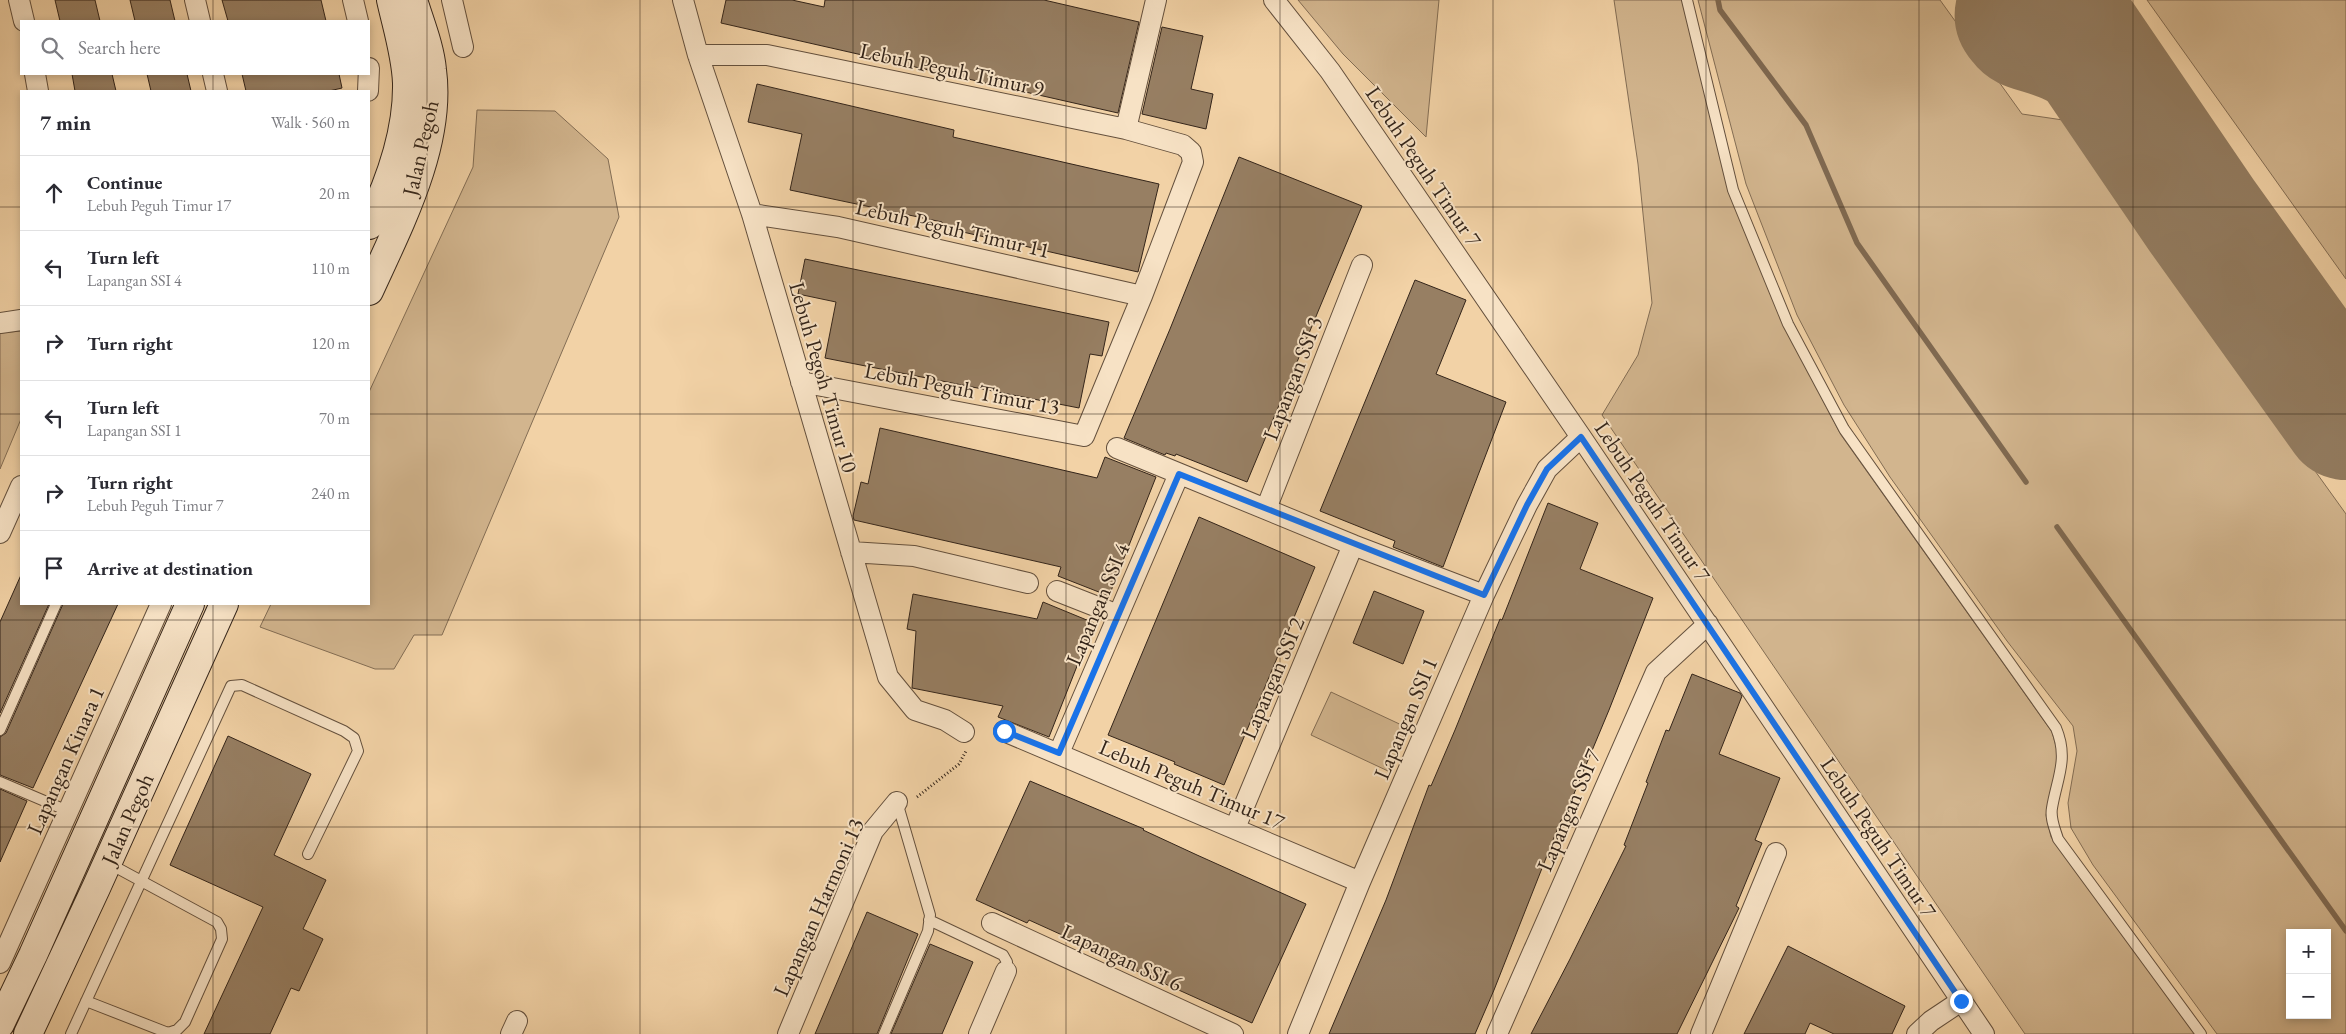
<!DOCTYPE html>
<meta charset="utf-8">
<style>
body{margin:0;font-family:"EB Garamond",serif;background:#f7f7f7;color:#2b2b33}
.controls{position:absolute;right:15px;bottom:15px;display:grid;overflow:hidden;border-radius:0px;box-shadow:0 2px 8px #0003}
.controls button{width:45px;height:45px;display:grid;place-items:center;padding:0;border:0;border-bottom:1px solid #e1e1e2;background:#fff;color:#2b2b33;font:25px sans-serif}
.stop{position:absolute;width:15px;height:15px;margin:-11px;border:4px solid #1a73e8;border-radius:50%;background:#fff}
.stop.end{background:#1a73e8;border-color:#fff;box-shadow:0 1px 5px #0008}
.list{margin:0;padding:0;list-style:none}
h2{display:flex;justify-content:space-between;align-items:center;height:65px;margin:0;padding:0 20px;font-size:21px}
h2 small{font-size:16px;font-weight:400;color:#7c7c81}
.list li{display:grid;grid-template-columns:32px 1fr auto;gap:15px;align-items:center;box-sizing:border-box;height:75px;padding:0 20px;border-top:1px solid #e1e1e2}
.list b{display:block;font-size:19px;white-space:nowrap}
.list p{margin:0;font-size:16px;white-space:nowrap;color:#7c7c81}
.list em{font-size:16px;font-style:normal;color:#7c7c81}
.icon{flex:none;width:28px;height:28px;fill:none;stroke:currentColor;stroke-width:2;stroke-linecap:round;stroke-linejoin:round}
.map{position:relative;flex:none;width:2346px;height:1034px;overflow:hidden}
.search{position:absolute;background:#fff;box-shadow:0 2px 8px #0003;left:20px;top:20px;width:350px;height:55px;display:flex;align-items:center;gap:12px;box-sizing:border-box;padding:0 18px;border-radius:0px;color:#7c7c81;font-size:19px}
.panel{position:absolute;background:#fff;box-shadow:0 2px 8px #0003;left:20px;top:90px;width:350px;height:515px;border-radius:0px}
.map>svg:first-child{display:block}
.green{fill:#d2b58e;stroke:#836d54;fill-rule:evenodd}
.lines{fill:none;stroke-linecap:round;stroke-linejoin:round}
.stream{stroke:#7f6951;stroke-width:5.5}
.taxiway{stroke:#937c60;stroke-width:50}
.runway{stroke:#937c60;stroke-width:126}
.building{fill:#977f63;stroke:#34251a}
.lane-casing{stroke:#64503d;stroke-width:12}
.street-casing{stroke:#64503d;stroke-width:22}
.secondary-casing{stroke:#34251a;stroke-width:30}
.path{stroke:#34251a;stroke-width:3;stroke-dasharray:1 2.5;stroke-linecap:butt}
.lane{stroke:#f7e2c5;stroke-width:10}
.street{stroke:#f7e2c5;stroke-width:20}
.secondary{stroke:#f7e2c5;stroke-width:28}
.route{stroke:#1a73e8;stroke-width:6}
.grid{fill:none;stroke:#34251a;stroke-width:1;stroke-opacity:0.55}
.labels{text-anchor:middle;stroke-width:4;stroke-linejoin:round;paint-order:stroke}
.street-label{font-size:22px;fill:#34251a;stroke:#f7e2c5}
</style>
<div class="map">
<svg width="2346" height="1034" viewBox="0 0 2346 1034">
<rect width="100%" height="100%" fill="#f2d2a6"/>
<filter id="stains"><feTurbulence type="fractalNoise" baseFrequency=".004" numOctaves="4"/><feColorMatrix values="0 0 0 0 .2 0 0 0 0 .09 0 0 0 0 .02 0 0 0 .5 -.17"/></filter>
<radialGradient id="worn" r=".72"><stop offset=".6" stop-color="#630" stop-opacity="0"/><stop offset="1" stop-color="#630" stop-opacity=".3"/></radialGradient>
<path class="green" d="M1298 0H1439L1426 137 1343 54Z
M1614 0H1685L1730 190 1744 230 1796 348 1841 435 2052 732 2057 750V772L2046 815 2051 837 2196 1034H2025L1602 415 1638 355 1652 303 1638 164Z
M1698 0H1940L2022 114 2063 120 2346 514V1034H2217L2093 865 2071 828 2068 803 2077 751 2073 726 2007 641 1890 477 1844 405 1797 315 1746 184ZM2290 933H2327V1015H2290Z
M2147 0H2346V279Z
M477 110 555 111 608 159 619 217 442 635H414L394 669H375L260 627 271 604H369V392L473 167Z
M21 331V419L0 469V333Z
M1331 692 1408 728 1388 771 1311 735Z"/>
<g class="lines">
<path class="stream" d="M1718 0 1720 10 1806 125 1857 243 2026 482
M2057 527 2346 931"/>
<path class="taxiway" d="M1982 0C1977 17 1980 32 1992 46 2006 65 2026 65 2046 73 2057 77 2069 84 2080 90 2115 110 2140 136 2167 165
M2091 0 2135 98 2167 165 2202 216"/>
<path class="runway" d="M2055 0 2202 216 2346 417"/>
</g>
<path class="building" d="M55 0H95L100 21H60Z
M130 0H170L175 21H135Z
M222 0H321L326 21H228Z
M726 0H792L824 7 825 0H1044L1139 22 1118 113 721 23Z
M1162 27 1203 36 1191 89 1213 94 1206 129 1142 114Z
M72 74H112L116 91H75Z
M147 74H187L191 91H151Z
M242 74H339L342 88 329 91H246Z
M757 84 954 130 953 137 1159 184 1138 272 941 227 942 222 790 190 802 134 748 122Z
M1239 157 1362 206 1247 482 1176 454 1175 456 1166 453 1165 455 1124 438 1170 329Z
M805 259 1109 322 1102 356 1090 354 1079 408 825 358 836 302 798 294Z
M1415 280 1466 300 1436 374 1506 402 1443 567 1393 547 1395 541 1320 511Z
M880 428 1097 478 1105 457 1156 477 1109 596 1058 576 1061 567 854 520 853 516 861 482 868 484Z
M1548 503 1598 523 1580 569 1653 598 1609 710 1563 820H1561L1494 990 1475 1034H1329L1386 900 1429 785 1431 786 1455 730 1500 619 1502 620Z
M1199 517 1315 567 1224 785 1174 764 1175 762 1108 735Z
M21 575V604H49L0 713V622Z
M1374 591 1424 611 1403 664 1353 643Z
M913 594 1037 619 1043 602 1094 623 1049 737 998 717 1003 706 912 688 916 631 907 629Z
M63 604H118L33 788 0 775V737L6 733Z
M1692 674 1740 693 1742 696 1719 754 1780 778 1755 840 1762 843 1736 906 1739 908 1677 1034H1531L1570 959 1626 846 1624 845 1648 783 1646 782 1666 730 1669 731Z
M228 736 311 774 274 855 326 880 303 929 323 939 299 991 291 988 270 1034H204L263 907 170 865Z
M1030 781 1144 829 1143 830 1197 855 1306 904 1252 1023 1092 951 1093 949 1029 920 1027 923 976 900Z
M0 789 27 801 0 862Z
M867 912 918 934 877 1034H815Z
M930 944 973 962 942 1034H891Z
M1788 946 1905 1006 1892 1034H1834L1810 1023 1805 1034H1744Z"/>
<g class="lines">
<g class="lane-casing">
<path id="lane" d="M1687 0 1733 190 1788 324 1844 429 2056 728C2069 759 2057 778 2052 808 2050 819 2055 829 2058 839L2201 1034
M0 730 56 604
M0 782 68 811
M929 920 1003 955 1007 962 1006 971
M86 1001 168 1033 177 1030 185 1022 222 939 221 929 217 922 108 863
M71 1034 231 686 242 685 344 731 354 738 358 751 308 854
M884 1034 928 931 930 915 897 802"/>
</g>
<g class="street-casing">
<path id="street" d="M19 0 24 21
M195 0 200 21
M353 0 358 21
M452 0 463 47
M683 0 698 55 752 214 888 677 915 710 945 720 964 732
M1274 0 1330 71 1581 437 1984 1034
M698 55H767L1126 129 1183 145 1191 152 1193 162 1142 296 1084 436 801 382
M35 74 38 91
M213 74 217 91
M368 91 369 68
M1126 129 1156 0
M752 214 838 227 1142 296
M0 323 21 320
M1117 448 1353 545 1484 595
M1266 509 1362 265
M0 533 21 486
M851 552 914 556 1028 583
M1057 591 1118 615
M1004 731 1360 882
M1059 753 1179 474
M1235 828 1353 545
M992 923 1233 1034
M0 963 161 604
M511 1034 517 1021
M788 1034 873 831 897 802
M979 1034 1006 971
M1298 1034 1360 882 1484 595 1527 505 1547 469 1581 437
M1497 1034 1656 672 1708 624
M1701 1034 1776 853
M1917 1034 1931 1021 1961 1001"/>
</g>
<g class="secondary-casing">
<path id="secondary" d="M369 225C390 182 408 132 407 83 406 55 397 27 391 0
M369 291C399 225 442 144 432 70 430 47 420 23 413 0
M0 1024 33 955 190 604
M28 1034 96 888 224 604"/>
</g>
<path class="path" d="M917 797 959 764 966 751"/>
<use href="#lane" class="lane"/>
<use href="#street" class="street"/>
<use href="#secondary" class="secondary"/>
</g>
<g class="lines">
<path class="route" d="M1004 731 1059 753 1179 474 1484 595 1527 505 1547 469 1581 437 1961 1001"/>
</g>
<path class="grid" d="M213 0V21M427 0V1034M640 0V1034M853 0V1034M1066 0V1034M1280 0V1034M1493 0V1034M1706 0V1034M1919 0V1034M2133 0V1034M213 74V91M0 207H21M369 207H2346M0 414H21M369 414H2346M213 604V1034M0 620H2346M0 827H2346"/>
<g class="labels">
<g class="street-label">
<text transform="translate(952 69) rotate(12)" y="8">Lebuh Peguh Timur 9</text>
<text transform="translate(420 148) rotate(-77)" y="8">Jalan Pegoh</text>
<text transform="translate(1424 166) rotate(56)" y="8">Lebuh Peguh Timur 7</text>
<text transform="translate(953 228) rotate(13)" y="8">Lebuh Peguh Timur 11</text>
<text transform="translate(824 377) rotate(74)" y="8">Lebuh Pegoh Timur 10</text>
<text transform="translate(1292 378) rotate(-69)" y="8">Lapangan SSI 3</text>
<text transform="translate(962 388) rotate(11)" y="8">Lebuh Peguh Timur 13</text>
<text transform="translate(1653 501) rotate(56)" y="8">Lebuh Peguh Timur 7</text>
<text transform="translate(1097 604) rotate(-67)" y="8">Lapangan SSI 4</text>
<text transform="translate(1272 678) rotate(-67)" y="8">Lapangan SSI 2</text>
<text transform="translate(1405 718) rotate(-67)" y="8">Lapangan SSI 1</text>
<text transform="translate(65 760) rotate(-66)" y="8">Lapangan Kinara 1</text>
<text transform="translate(1192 784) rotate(23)" y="8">Lebuh Peguh Timur 17</text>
<text transform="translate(1568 810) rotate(-67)" y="8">Lapangan SSI 7</text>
<text transform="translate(127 819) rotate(-66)" y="8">Jalan Pegoh</text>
<text transform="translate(1879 837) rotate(56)" y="8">Lebuh Peguh Timur 7</text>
<text transform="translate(818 907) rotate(-66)" y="8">Lapangan Harmoni 13</text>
<text transform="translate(1122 957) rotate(25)" y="8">Lapangan SSI 6</text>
</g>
</g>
<rect width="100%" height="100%" filter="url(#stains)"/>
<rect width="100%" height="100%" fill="url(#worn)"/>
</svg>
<div class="controls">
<button>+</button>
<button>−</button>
</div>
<div class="stop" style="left:1004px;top:731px"></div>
<div class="stop end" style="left:1961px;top:1001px"></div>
<div class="search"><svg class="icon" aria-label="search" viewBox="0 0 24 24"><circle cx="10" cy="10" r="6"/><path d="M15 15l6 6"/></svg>Search here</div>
<section class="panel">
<h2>7 min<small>Walk · 560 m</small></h2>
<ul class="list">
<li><svg class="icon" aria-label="ahead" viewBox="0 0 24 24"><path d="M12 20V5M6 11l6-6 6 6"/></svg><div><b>Continue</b><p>Lebuh Peguh Timur 17</p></div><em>20 m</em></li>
<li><svg class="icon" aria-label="left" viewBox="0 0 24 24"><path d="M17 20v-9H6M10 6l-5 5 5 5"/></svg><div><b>Turn left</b><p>Lapangan SSI 4</p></div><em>110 m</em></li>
<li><svg class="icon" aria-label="right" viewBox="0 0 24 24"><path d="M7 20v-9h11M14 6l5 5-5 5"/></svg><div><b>Turn right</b></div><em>120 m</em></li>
<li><svg class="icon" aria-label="left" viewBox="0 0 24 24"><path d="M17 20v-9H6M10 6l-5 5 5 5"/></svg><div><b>Turn left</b><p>Lapangan SSI 1</p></div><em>70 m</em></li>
<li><svg class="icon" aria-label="right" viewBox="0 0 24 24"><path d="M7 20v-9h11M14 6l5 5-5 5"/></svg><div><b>Turn right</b><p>Lebuh Peguh Timur 7</p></div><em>240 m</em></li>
<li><svg class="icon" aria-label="arrive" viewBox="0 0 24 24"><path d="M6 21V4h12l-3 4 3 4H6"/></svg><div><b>Arrive at destination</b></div></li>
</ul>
</section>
</div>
